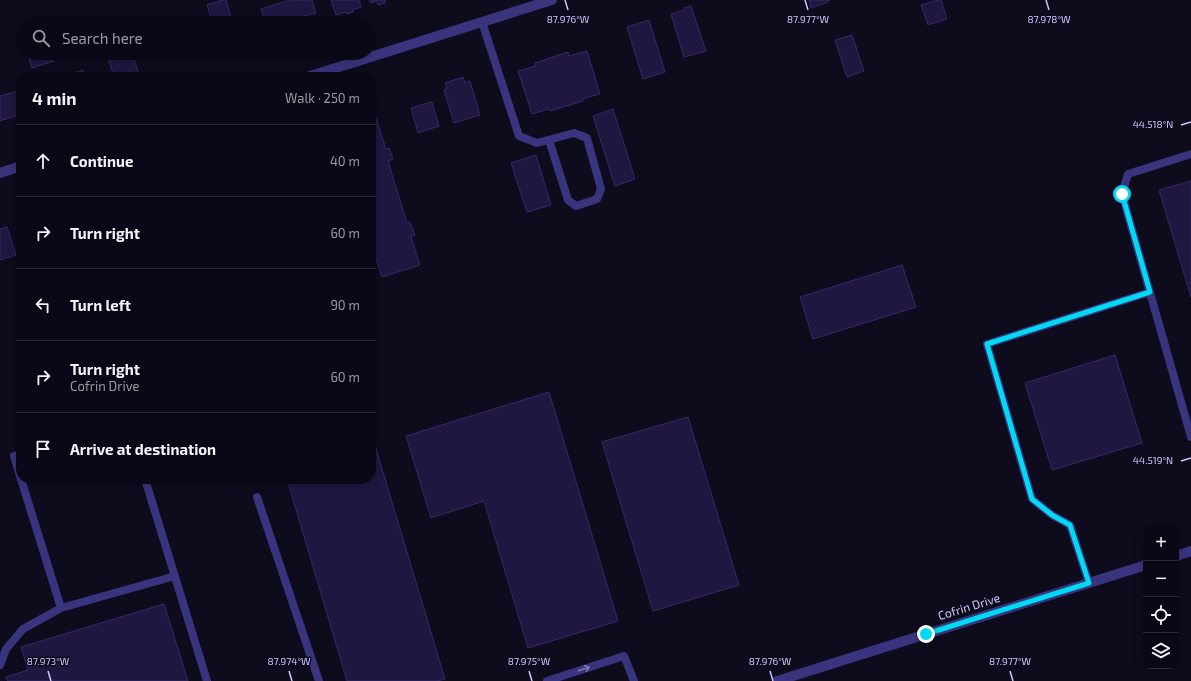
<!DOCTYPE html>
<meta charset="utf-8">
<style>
body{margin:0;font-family:"Exo 2",sans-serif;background:#13111f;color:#f1f3f6}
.controls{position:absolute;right:12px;bottom:12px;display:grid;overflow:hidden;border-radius:8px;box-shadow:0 2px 10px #0003}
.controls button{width:36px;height:36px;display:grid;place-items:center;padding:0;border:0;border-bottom:1px solid #2a2935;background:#0a0816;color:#f1f3f6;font:20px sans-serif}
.stop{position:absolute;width:12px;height:12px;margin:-9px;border:3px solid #00daf3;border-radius:50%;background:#fff}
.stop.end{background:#00daf3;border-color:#fff;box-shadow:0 1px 4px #0008}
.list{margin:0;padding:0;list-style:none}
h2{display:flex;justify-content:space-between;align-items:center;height:52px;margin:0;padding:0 16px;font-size:17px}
h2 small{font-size:13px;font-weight:400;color:#999aa1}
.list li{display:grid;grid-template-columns:26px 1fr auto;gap:12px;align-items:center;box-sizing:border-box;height:72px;padding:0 16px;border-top:1px solid #2a2935}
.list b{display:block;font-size:15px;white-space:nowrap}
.list p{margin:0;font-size:13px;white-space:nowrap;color:#999aa1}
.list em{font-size:13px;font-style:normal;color:#999aa1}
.icon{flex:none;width:22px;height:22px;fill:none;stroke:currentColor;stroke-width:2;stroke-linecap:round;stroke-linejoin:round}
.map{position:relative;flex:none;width:1191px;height:681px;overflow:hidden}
.search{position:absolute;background:#0a0816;box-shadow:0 2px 10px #0003;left:16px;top:16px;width:360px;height:44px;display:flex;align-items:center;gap:10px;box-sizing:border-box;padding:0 14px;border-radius:22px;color:#999aa1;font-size:15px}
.panel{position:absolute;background:#0a0816;box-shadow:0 2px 10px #0003;left:16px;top:72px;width:360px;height:412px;border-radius:16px}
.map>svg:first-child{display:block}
.building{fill:#1f173f;stroke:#36286b}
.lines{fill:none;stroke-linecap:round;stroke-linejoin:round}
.service{stroke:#38357e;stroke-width:8}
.minor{stroke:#38357e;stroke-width:10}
.oneway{stroke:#7c77b8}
.route{stroke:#00daf3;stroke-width:5}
.ticks{fill:none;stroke:#cec8ff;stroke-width:1.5}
.labels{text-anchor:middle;stroke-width:3;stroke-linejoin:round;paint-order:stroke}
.street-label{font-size:12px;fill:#cec8ff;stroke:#0e0b1d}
.ticks-label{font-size:10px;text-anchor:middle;fill:#cec8ff;stroke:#0e0b1d;stroke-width:3;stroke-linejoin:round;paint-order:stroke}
</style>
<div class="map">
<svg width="1191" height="681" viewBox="0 0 1191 681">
<rect width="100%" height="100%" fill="#0e0b1d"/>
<path class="building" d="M222 0H226L233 23H213L207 5Z
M290 0H312L316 13 301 17 303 23H265L261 9Z
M331 0H359L361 7 352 10 353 12 347 14 346 12 336 15Z
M370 0H386L384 1 385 3 378 5 377 1 371 3Z
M809 0H830L827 1 828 2 811 8Z
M938 0H941L947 19 928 25 921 5Z
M691 6 706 51 684 57 671 14 685 10 684 8Z
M649 20 665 72 643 79 627 27Z
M852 35 864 71 847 77 835 40Z
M587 51 600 94 582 99 583 101 550 111 549 109 532 114 518 71 536 66 535 63 568 52 569 56Z
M27 53H51L54 61 32 68Z
M89 53H107L91 58Z
M118 53H132L139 75 133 77H114L108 57Z
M83 70 85 77H61Z
M463 77 465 83 470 81 480 115 454 123 444 90 447 89 445 83Z
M21 90V114L0 121V96Z
M432 102 439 126 418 133 411 108Z
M613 109 635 179 615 186 593 116Z
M375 115 386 149 389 148 393 159 388 161 407 223 410 222 415 235 411 237 420 265 382 277 372 246H371V117Z
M536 155 551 205 527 212 511 163Z
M1191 181V297L1159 190Z
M7 227 16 255 0 260V229Z
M902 265 916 307 813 339 800 297Z
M1115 355 1142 443 1052 470 1025 383Z
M549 392 618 621 528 648 484 501 431 518 406 436Z
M688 417 739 585 653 611 602 442Z
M371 432 445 679 437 681H347L287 479H371Z
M164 604 188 681H8L6 677 28 670 21 647Z"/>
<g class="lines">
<path class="service" d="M482 22 519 136 537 143 574 133 587 138 601 189 597 199 576 206 568 200 549 140
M1191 154 1128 174 1122 194 1191 437
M21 454 14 456 21 479
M21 479 61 608 175 576
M145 479 207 681
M257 497 319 681
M1089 583 1070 525 1052 515 1032 499 987 344 1150 292
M0 665 6 649 23 629 61 608
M547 681 624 656 634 681"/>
<path class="minor" d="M307 77 552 0
M0 173 21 166
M1176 556 1191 551
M777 681 1146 565"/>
</g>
<defs><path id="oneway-shaft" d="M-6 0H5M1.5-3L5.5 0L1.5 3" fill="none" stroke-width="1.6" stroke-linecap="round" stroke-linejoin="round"/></defs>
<use class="oneway" href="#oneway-shaft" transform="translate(584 669) rotate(-18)"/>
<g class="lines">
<path class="route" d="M926 634 1089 583 1070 525 1052 515 1032 499 987 344 1150 292 1122 194"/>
</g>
<path class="ticks" d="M565 0 568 10M805 0 808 10M1046 0 1049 10M1181 125 1191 122M1181 461 1191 458M48 671 51 681M289 671 292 681M529 671 532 681M770 671 773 681M1010 671 1013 681"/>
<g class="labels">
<g class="street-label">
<text transform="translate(969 607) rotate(-17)" y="4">Cofrin Drive</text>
</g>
</g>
<g class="ticks-label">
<text x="568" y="23">87.976°W</text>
<text x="808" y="23">87.977°W</text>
<text x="1049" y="23">87.978°W</text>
<text x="1153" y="128">44.518°N</text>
<text x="1153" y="464">44.519°N</text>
<text x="48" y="665">87.973°W</text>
<text x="289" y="665">87.974°W</text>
<text x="529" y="665">87.975°W</text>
<text x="770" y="665">87.976°W</text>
<text x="1010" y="665">87.977°W</text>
</g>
</svg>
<div class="controls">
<button>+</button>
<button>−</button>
<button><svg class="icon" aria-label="locate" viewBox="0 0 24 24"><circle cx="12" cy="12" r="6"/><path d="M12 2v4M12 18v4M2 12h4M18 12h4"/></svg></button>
<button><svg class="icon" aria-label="layers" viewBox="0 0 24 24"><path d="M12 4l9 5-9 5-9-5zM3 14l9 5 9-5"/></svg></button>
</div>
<div class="stop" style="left:1122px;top:194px"></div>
<div class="stop end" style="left:926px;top:634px"></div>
<div class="search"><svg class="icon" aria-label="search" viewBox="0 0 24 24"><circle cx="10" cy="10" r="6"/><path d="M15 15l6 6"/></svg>Search here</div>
<section class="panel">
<h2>4 min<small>Walk · 250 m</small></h2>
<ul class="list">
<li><svg class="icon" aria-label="ahead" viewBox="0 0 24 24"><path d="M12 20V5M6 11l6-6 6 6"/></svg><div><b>Continue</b></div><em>40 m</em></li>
<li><svg class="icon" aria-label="right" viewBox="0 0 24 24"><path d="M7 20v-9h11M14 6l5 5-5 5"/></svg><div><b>Turn right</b></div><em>60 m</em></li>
<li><svg class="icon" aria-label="left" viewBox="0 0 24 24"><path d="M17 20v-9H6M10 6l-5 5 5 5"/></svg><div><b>Turn left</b></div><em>90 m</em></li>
<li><svg class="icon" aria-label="right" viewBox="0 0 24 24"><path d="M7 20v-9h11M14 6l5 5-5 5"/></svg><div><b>Turn right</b><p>Cofrin Drive</p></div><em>60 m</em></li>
<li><svg class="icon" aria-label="arrive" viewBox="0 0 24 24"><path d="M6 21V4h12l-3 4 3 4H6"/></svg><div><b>Arrive at destination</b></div></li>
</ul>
</section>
</div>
